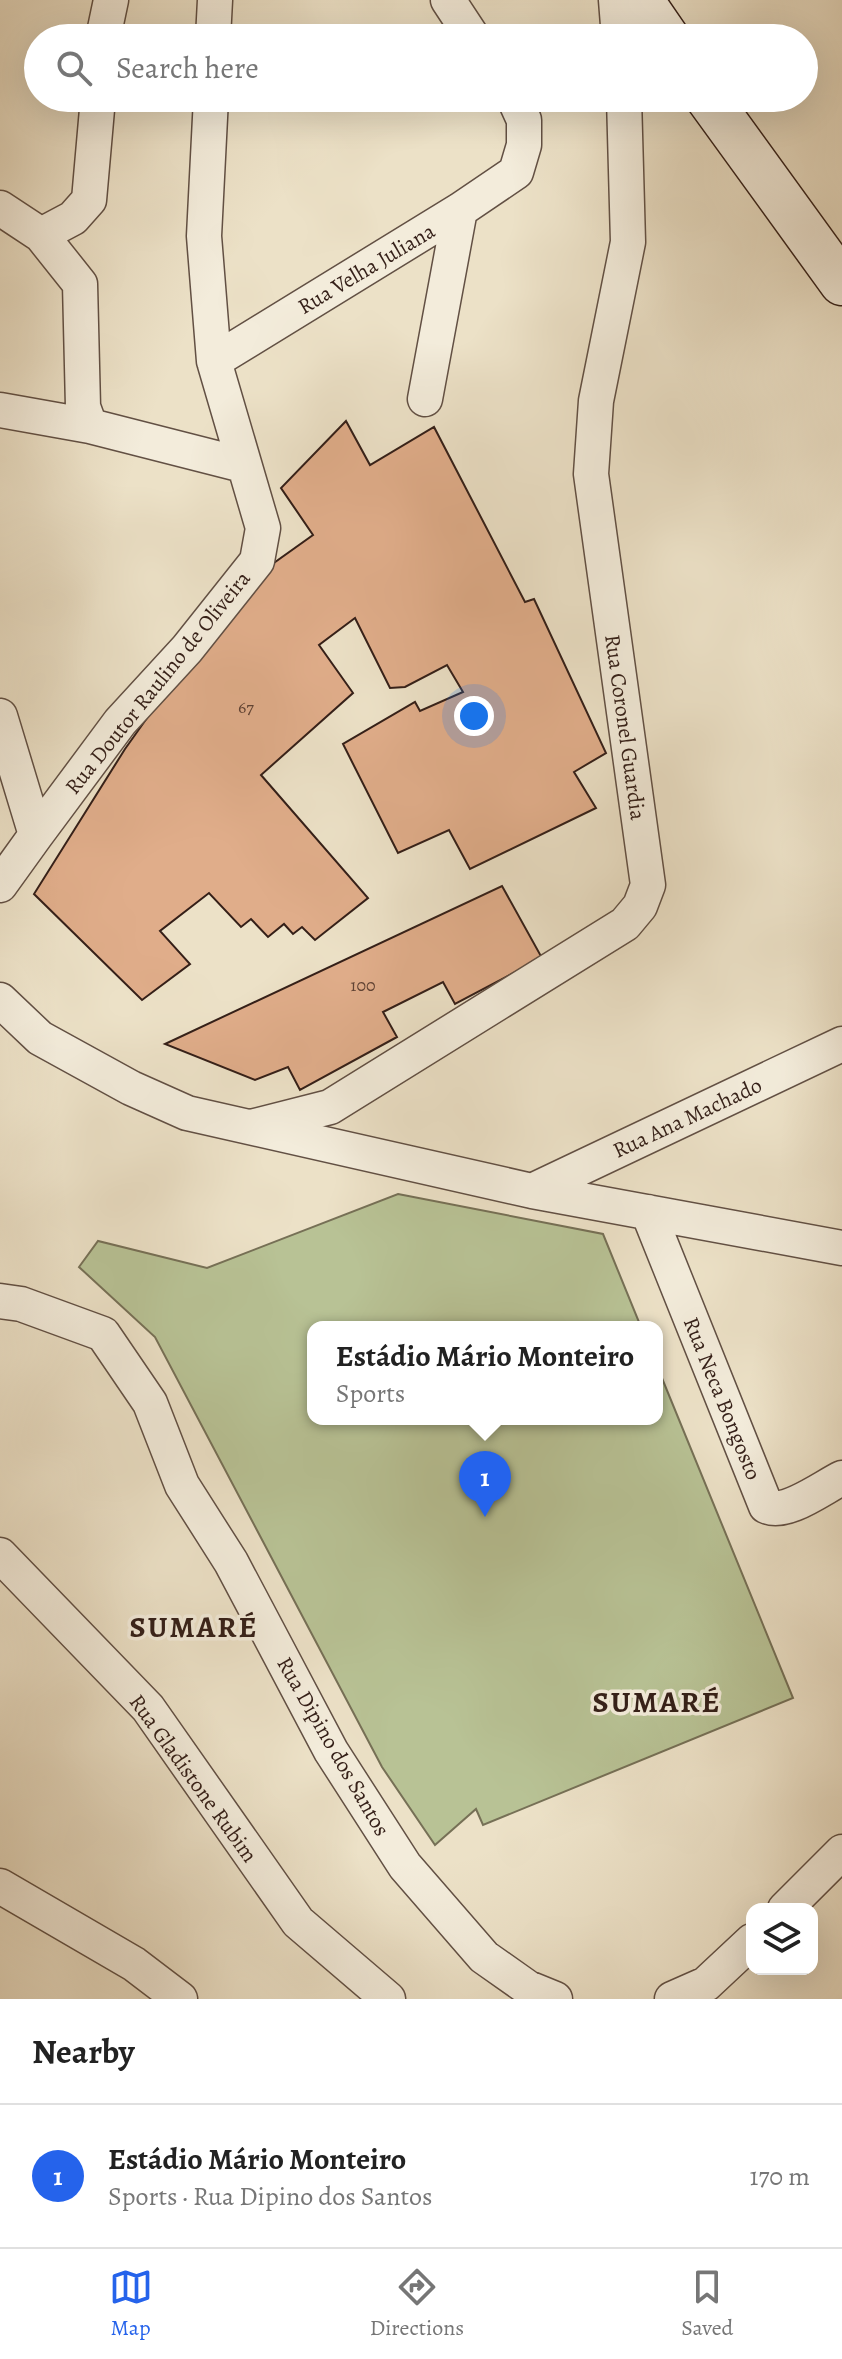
<!DOCTYPE html>
<meta charset="utf-8">
<style>
body{margin:0;font-family:Alegreya,serif;background:#f2f2f2;color:#222}
.controls{position:absolute;right:24px;bottom:24px;display:grid;overflow:hidden;border-radius:16px;box-shadow:0 8px 32px #0002}
.controls button{width:72px;height:72px;display:grid;place-items:center;padding:0;border:0;border-bottom:2px solid #e0e0e0;background:#fff;color:#222;font:40px sans-serif}
.you{position:absolute;left:474px;top:716px;width:28px;height:28px;margin:-20px;border:6px solid #fff;border-radius:50%;background:#1a73e8;box-shadow:0 0 0 12px #1a73e833}
.badge{display:grid;place-items:center;width:52px;height:52px;border-radius:50%;background:#2563eb;color:#fff;font-size:26px;font-weight:700}
.pin{position:absolute;translate:-50% -66px;filter:drop-shadow(0 2px 4px #0008)}
.pin::after{content:'';position:absolute;top:42px;width:28px;height:24px;background:inherit;clip-path:polygon(0 0,100% 0,50% 100%)}
.popup{position:absolute;left:307px;top:1321px;width:356px;height:104px;box-sizing:border-box;display:grid;place-content:center;border-radius:16px;background:#fff;filter:drop-shadow(0 2px 6px #0005);font-size:26px;white-space:nowrap;color:#767676}
.popup b{font-size:30px;color:#222}
.popup::after{content:'';position:absolute;left:50%;top:100%;margin-left:-16px;border:16px solid transparent;border-top-color:#fff}
.list{margin:0;padding:0;list-style:none}
h2{display:flex;justify-content:space-between;align-items:center;height:104px;margin:0;padding:0 32px;font-size:34px}
h2 small{font-size:26px;font-weight:400;color:#767676}
.list li{display:grid;grid-template-columns:52px 1fr auto;gap:24px;align-items:center;box-sizing:border-box;height:144px;padding:0 32px;border-top:2px solid #e0e0e0}
.list b{display:block;font-size:30px;white-space:nowrap}
.list p{margin:0;font-size:26px;white-space:nowrap;color:#767676}
.list em{font-size:26px;font-style:normal;color:#767676}
.icon{flex:none;width:44px;height:44px;fill:none;stroke:currentColor;stroke-width:2;stroke-linecap:round;stroke-linejoin:round}
.map{position:relative;flex:none;width:842px;height:1999px;overflow:hidden}
.search{position:absolute;background:#fff;box-shadow:0 8px 32px #0002;left:24px;right:24px;top:24px;height:88px;display:flex;align-items:center;gap:20px;box-sizing:border-box;padding:0 28px;border-radius:44px;color:#767676;font-size:30px}
.sheet{height:248px;background:#fff}
nav{display:flex;justify-content:space-around;align-items:center;box-sizing:border-box;height:112px;border-top:2px solid #e0e0e0;background:#fff;font-size:22px;color:#767676}
nav a{display:grid;justify-items:center;gap:4px}
nav .on{color:#2563eb}
.map>svg:first-child{display:block}
.green{fill:#b8c295;stroke:#767056;stroke-width:2}
.building{fill:#e0ad8a;stroke:#341f18;stroke-width:2}
.lines{fill:none;stroke-linecap:round;stroke-linejoin:round}
.minor-casing{stroke:#625044;stroke-width:37}
.secondary-casing{stroke:#341f18;stroke-width:47}
.minor{stroke:#f3ecdb;stroke-width:34}
.secondary{stroke:#f3ecdb;stroke-width:44}
.labels{text-anchor:middle;stroke-width:7;stroke-linejoin:round;paint-order:stroke}
.number-label{font-size:18px;fill:#5f4234}
.street-label{font-size:22px;fill:#341f18;stroke:#f3ecdb}
.district-label{font-size:30px;font-weight:bold;letter-spacing:2px;fill:#341f18;stroke:#f3ecdb}
</style>
<div class="map">
<svg width="842" height="1999" viewBox="0 0 842 1999">
<rect width="100%" height="100%" fill="#ece1c7"/>
<filter id="stains"><feTurbulence type="fractalNoise" baseFrequency=".0025" numOctaves="4"/><feColorMatrix values="0 0 0 0 .2 0 0 0 0 .09 0 0 0 0 .02 0 0 0 .5 -.17"/></filter>
<radialGradient id="worn" r=".72"><stop offset=".6" stop-color="#630" stop-opacity="0"/><stop offset="1" stop-color="#630" stop-opacity=".3"/></radialGradient>
<path class="green" d="M398 1194 603 1234 641 1327H313V1419H657V1366L793 1698 483 1825 476 1809 435 1845 382 1767 155 1337 79 1267 98 1241 207 1268Z"/>
<path class="building" d="M346 421 370 465 434 427 525 602 534 599 606 753 574 772 596 808 470 869 449 830 398 853 343 744 415 702 420 711 463 692 447 665 405 687 390 688 355 618 319 645 353 693 261 775 368 898 315 940 302 927 293 934 284 924 268 937 251 919 241 927 209 893 160 931 190 964 142 1000 34 894 125 749 194 652 264 570 313 535 281 488Z
M502 886 542 958 455 1004 443 982 383 1012 397 1037 300 1090 288 1067 255 1080 165 1044Z"/>
<g class="lines">
<g class="minor-casing">
<path id="minor" d="M448 0 473 38
M616 0 619 38
M103 38 111 0
M213 38 215 0
M0 208 41 235 80 284 83 407 90 426
M41 235 73 218 89 200 98 98
M214 361 460 210 516 172 524 145V120L514 98
M425 399 460 210
M0 410 90 426 243 465
M0 716 36 835 0 885
M36 835 120 722 187 649 257 561 263 528 214 361 204 236 211 98
M0 1000 40 1038 131 1088 187 1113 532 1191 842 1248
M251 1127 330 1107 625 924 640 906 648 885 591 474 596 401 628 242 624 98
M532 1191 842 1044
M648 1212 766 1506C786 1516 823 1487 842 1478
M0 1301 21 1304 103 1334 150 1403 182 1485 231 1562 331 1751 405 1866 484 1957 528 1988 555 1999
M0 1555 148 1708 298 1922 388 1999
M0 1886 134 1964 180 1999
M785 1909 842 1852
M672 1999 706 1984 752 1941"/>
</g>
<g class="secondary-casing">
<path id="secondary" d="M641 0 667 38
M708 98 842 283"/>
</g>
<use href="#minor" class="minor"/>
<use href="#secondary" class="secondary"/>
</g>
<g class="labels">
<g class="number-label">
<text x="246" y="713">67</text>
<text x="363" y="991">100</text>
</g>
<g class="street-label">
<text transform="translate(366 268) rotate(-31)" y="8">Rua Velha Juliana</text>
<text transform="translate(157 682) rotate(-51)" y="8">Rua Doutor Raulino de Oliveira</text>
<text transform="translate(626 727) rotate(82)" y="8">Rua Coronel Guardia</text>
<text transform="translate(687 1117) rotate(-25)" y="8">Rua Ana Machado</text>
<text transform="translate(723 1398) rotate(68)" y="8">Rua Neca Bongosto</text>
<text transform="translate(334 1746) rotate(60)" y="8">Rua Dipino dos Santos</text>
<text transform="translate(194 1778) rotate(54)" y="8">Rua Gladistone Rubim</text>
</g>
<g class="district-label">
<text x="194" y="1637">SUMARÉ</text>
<text x="657" y="1712">SUMARÉ</text>
</g>
</g>
<rect width="100%" height="100%" filter="url(#stains)"/>
<rect width="100%" height="100%" fill="url(#worn)"/>
</svg>
<div class="controls">
<button><svg class="icon" aria-label="layers" viewBox="0 0 24 24"><path d="M12 4l9 5-9 5-9-5zM3 14l9 5 9-5"/></svg></button>
</div>
<div class="you"></div>
<div class="pin badge" style="left:485px;top:1517px">1</div>
<div class="popup"><b>Estádio Mário Monteiro</b>Sports</div>
<div class="search"><svg class="icon" aria-label="search" viewBox="0 0 24 24"><circle cx="10" cy="10" r="6"/><path d="M15 15l6 6"/></svg>Search here</div>
</div>
<section class="sheet">
<h2>Nearby<small></small></h2>
<ul class="list">
<li><span class="badge">1</span><div><b>Estádio Mário Monteiro</b><p>Sports · Rua Dipino dos Santos</p></div><em>170 m</em></li>
</ul>
</section>
<nav>
<a class="on"><svg class="icon" aria-label="map" viewBox="0 0 24 24"><path d="M3 6l6-2 6 2 6-2v14l-6 2-6-2-6 2zM9 4v14M15 6v14"/></svg>Map</a>
<a><svg class="icon" aria-label="directions" viewBox="0 0 24 24"><path d="M12 3l9 9-9 9-9-9zM9 14v-3h6M13 9l2 2-2 2"/></svg>Directions</a>
<a><svg class="icon" aria-label="saved" viewBox="0 0 24 24"><path d="M7 4h10v16l-5-4-5 4z"/></svg>Saved</a>
</nav>
